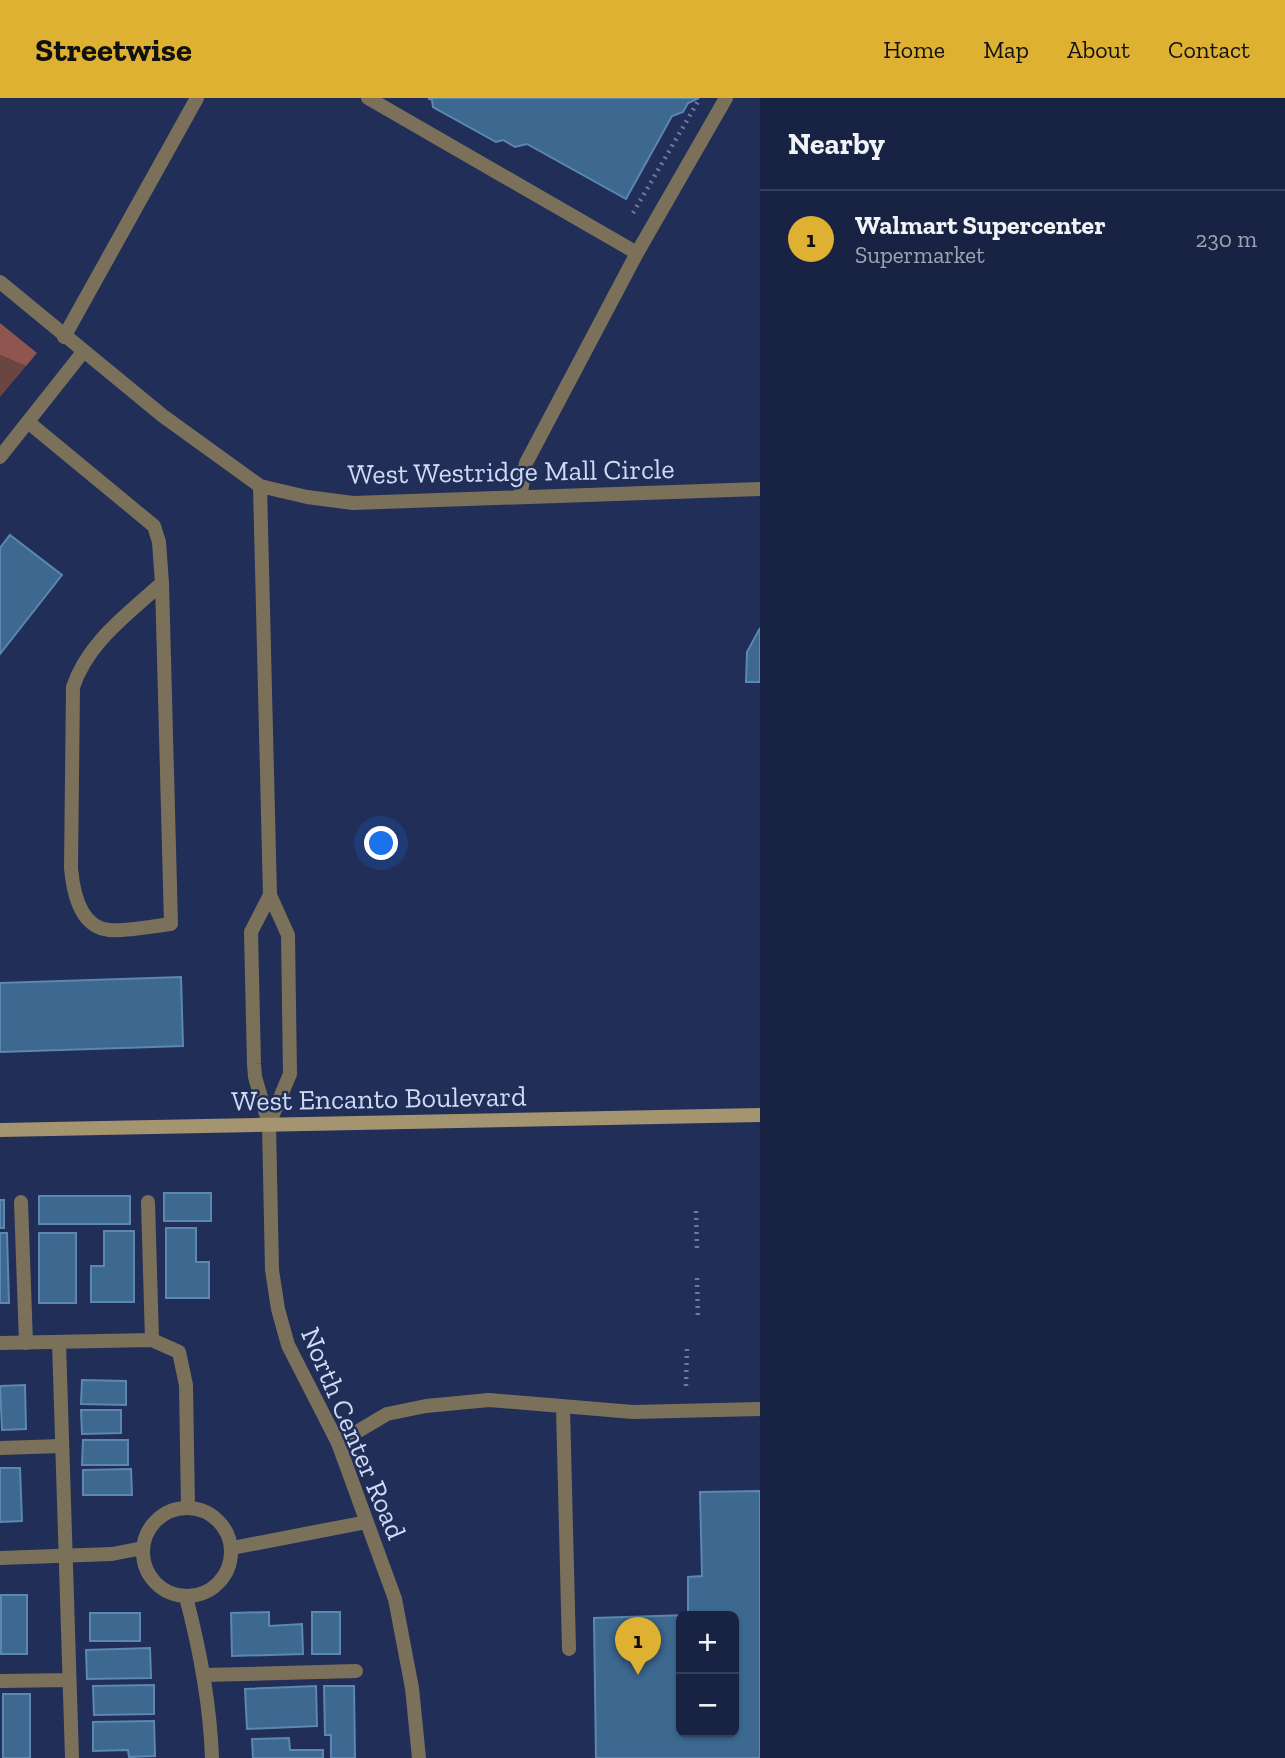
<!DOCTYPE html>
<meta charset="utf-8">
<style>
body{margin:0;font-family:"Zilla Slab",serif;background:#252f4d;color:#f1f3f6}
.controls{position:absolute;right:21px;bottom:21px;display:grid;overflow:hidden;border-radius:10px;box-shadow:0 2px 5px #0004}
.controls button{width:63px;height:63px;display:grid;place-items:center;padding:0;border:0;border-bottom:2px solid #363f5b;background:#182242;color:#f1f3f6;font:35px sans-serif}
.you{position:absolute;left:382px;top:746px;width:24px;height:24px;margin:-18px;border:5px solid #fff;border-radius:50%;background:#1a73e8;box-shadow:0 0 0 10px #1a73e833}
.badge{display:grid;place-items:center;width:46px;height:46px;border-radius:50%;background:#deb133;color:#111;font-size:23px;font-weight:700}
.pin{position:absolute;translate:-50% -58px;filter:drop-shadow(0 2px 4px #0008)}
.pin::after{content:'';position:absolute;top:37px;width:24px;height:21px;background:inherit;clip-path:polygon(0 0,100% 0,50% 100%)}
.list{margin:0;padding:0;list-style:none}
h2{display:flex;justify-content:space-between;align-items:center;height:91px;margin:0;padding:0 28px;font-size:30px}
h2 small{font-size:23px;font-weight:400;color:#9fa4b2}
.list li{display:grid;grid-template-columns:46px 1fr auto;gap:21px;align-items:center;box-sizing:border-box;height:98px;padding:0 28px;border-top:2px solid #363f5b}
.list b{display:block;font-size:26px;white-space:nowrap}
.list p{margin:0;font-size:23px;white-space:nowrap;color:#9fa4b2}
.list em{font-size:23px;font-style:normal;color:#9fa4b2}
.map{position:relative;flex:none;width:760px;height:1660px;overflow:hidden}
header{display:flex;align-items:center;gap:42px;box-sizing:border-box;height:98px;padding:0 35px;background:#deb133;color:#111}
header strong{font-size:33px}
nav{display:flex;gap:38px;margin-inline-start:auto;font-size:24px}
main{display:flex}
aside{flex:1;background:#182242}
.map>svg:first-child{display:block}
.green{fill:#6b4540}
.forest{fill:#90554e}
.building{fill:#3d6991;stroke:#5c87b0;stroke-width:2;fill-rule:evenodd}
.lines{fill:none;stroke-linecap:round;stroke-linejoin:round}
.path{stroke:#6d7a9d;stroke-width:4.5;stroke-dasharray:2 5;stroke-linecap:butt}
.lane{stroke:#7b715a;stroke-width:14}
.street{stroke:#7b715a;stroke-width:14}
.secondary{stroke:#a4946f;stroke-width:14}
.labels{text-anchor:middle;stroke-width:5;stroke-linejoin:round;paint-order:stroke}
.street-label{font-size:28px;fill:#cfdaf4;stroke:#202e58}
</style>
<header>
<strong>Streetwise</strong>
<nav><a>Home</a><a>Map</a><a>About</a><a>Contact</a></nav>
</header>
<main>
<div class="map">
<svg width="760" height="1660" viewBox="0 0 760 1660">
<rect width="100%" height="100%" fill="#202e58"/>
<path class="green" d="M0 257 26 268 0 299Z"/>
<path class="forest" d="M0 225 37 255 26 268 0 257Z"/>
<path class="building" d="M428 0H699L688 5 683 14 672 18 626 101 527 46 515 49 503 42 496 44 433 9 432 2Z
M10 437 62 477 0 556V450Z
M760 530V584H746L747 554Z
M181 879 183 948 0 954V885Z
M164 1095H211V1123H164Z
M39 1098H130V1126H39Z
M0 1102H4V1130H0Z
M166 1130H196V1164H209V1200H166Z
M104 1133H134V1204H91V1168H104Z
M0 1135H7L9 1205H0Z
M39 1135H76V1205H39Z
M82 1282 126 1283V1307L81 1306Z
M25 1287 26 1331 2 1332 0 1288Z
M81 1312H121V1335L82 1336Z
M83 1342H128V1367H82Z
M0 1370H20L22 1423 0 1424Z
M131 1371 132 1397H83V1372Z
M760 1393V1660H596L594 1520 688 1517V1479L702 1478 700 1394ZM681 1518H734V1634H681Z
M1 1497H27V1556H1Z
M269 1514V1528L302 1526 303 1556 232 1558 231 1515Z
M312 1514H340V1556H312Z
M90 1515H140V1543H90Z
M150 1550 151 1580 87 1581 86 1552Z
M154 1587V1616L94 1617 93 1588Z
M316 1588 317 1628 247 1631 245 1591Z
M324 1588H354L355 1660H331V1637H325Z
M3 1596H30V1660H3Z
M154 1623 155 1658 129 1659 128 1652 93 1653V1624Z
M289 1640 290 1652H323V1660H253L252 1641Z"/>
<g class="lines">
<path class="path" d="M633 115 700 0
M696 1113 697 1152
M697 1180 698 1222
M686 1288 687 1249"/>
<path class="lane" d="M368 0 637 155
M64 239 197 0
M28 324 154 428 159 444 162 485 171 826C154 828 124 834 109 832 80 829 73 793 71 770L73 589C88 544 128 516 162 485
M0 359 83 254
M520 399 526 365 637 155 726 0
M21 1104 26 1245
M148 1104 152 1242
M59 1244 72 1660
M563 1310 569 1551
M338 1345 387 1316 426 1308 489 1302 633 1314 760 1311
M0 1350 62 1348
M204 1577 356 1573
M0 1583 69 1582"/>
<path class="street" d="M0 184 163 318 260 388 307 399 353 405 760 391
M260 388 270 797 288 837 290 976 269 1026
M270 797 251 834 254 966 255 979 269 1026 272 1172 278 1211 288 1247 338 1345 395 1501 412 1590 419 1660
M0 1245 152 1242 179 1254 186 1287 188 1409
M143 1454a44 44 0 1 1 88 0a44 44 0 1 1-88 0Z
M232 1450 367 1424
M0 1460 112 1456 143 1450
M186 1499C200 1552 210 1605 212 1660"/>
<path class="secondary" d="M0 1032 760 1017"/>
</g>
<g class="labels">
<g class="street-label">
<text transform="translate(511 373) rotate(-1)" y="10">West Westridge Mall Circle</text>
<text transform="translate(379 1000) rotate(-1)" y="10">West Encanto Boulevard</text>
<text transform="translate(354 1335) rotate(67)" y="10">North Center Road</text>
</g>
</g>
</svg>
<div class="controls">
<button>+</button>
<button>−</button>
</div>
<div class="you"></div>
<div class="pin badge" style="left:638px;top:1577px">1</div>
</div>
<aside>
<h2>Nearby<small></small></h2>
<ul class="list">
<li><span class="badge">1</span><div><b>Walmart Supercenter</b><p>Supermarket</p></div><em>230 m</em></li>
</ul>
</aside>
</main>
